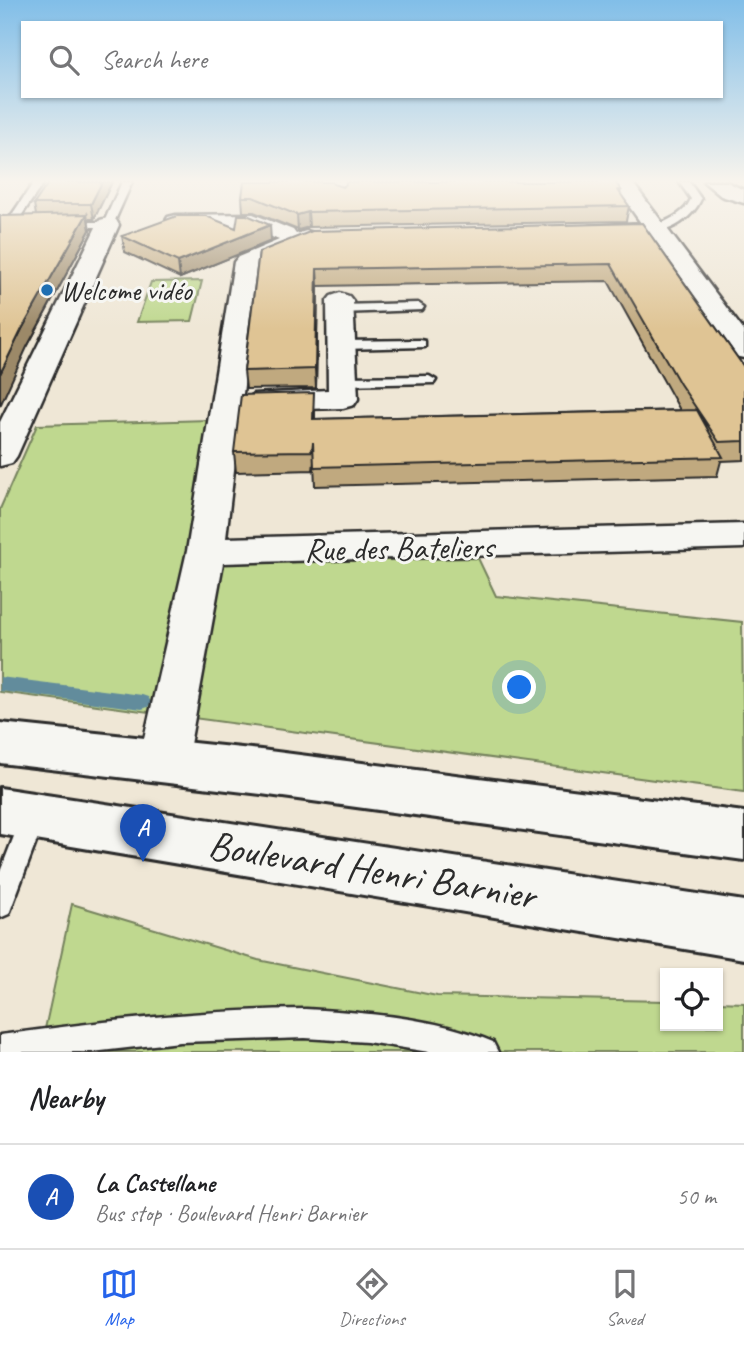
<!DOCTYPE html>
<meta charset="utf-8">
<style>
body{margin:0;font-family:Caveat,sans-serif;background:#f2f2f2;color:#202124}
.controls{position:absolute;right:21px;bottom:21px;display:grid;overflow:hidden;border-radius:0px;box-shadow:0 2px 5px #0004}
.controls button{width:63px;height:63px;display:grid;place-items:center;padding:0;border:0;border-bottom:2px solid #e0e0e0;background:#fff;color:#202124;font:35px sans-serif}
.you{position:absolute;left:520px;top:688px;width:24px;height:24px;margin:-18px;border:5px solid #fff;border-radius:50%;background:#1a73e8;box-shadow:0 0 0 10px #1a73e833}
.badge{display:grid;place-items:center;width:46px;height:46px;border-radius:50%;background:#2563eb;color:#fff;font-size:23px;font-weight:700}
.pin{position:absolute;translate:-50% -58px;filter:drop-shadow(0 2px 4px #0008)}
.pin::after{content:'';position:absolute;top:37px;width:24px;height:21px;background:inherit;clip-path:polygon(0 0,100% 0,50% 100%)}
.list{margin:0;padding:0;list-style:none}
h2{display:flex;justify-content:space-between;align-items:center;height:91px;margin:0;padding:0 28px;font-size:30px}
h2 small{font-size:23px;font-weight:400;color:#757577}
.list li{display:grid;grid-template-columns:46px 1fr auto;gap:21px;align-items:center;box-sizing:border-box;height:105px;padding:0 28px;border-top:2px solid #e0e0e0}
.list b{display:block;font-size:26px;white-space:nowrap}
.list p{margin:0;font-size:23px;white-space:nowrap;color:#757577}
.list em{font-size:23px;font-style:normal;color:#757577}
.icon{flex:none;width:38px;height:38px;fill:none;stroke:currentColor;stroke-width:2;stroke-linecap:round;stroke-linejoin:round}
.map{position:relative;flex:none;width:744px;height:1052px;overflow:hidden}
.search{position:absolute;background:#fff;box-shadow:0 2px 5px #0004;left:21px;right:21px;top:21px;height:77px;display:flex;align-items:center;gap:18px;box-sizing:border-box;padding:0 24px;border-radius:0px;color:#757577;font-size:26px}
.sheet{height:196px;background:#fff}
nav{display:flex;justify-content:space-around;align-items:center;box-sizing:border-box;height:98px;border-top:2px solid #e0e0e0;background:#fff;font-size:19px;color:#757577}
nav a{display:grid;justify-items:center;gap:4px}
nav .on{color:#2563eb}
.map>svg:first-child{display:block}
.green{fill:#bfd88f;stroke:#75825d;stroke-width:2}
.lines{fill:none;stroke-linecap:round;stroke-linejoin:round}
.stream{fill:#628c9c;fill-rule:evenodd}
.lane-casing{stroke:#2b2b2b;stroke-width:5}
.street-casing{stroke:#2b2b2b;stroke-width:5}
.secondary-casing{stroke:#2b2b2b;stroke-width:6}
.lane{fill:#f6f6f2;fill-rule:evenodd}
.street{fill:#f6f6f2;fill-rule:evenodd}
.secondary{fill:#f6f6f2;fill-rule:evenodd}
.wall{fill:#c0a97f;stroke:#2b2b2b;stroke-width:2}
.shaded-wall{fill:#9c8968;stroke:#2b2b2b;stroke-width:2}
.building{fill:#dfc494;stroke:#2b2b2b;stroke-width:2}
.poi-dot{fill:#1f6fb2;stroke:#f6f6f2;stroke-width:2.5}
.labels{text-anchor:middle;stroke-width:6;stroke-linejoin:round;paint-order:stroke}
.far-poi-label{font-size:28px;fill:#2b2b2b;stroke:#f6f6f2;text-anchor:start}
.street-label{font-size:33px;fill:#2b2b2b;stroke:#f6f6f2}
.near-street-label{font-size:40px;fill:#2b2b2b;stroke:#f6f6f2}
</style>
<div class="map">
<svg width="744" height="1052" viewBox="0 0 744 1052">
<rect width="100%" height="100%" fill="#efe7d6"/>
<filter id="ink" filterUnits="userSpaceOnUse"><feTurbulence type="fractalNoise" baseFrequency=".0143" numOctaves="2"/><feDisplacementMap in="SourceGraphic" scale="14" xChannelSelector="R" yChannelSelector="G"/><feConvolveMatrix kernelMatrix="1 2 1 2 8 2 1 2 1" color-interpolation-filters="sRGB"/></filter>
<g filter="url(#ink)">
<path class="green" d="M202 281 192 321 137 322 151 282Z
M209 420 187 564 478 558 496 596 742 622 744 792 0 692V509L37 425Z
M72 904 258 960 437 996 665 1001V1026H718V1002L744 1003V1052H40Z"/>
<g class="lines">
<path class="stream" d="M0 677 142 695 148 697 151 702 148 707 142 709 0 691Z"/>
<g class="lane-casing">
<path id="lane" d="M34 182H44L17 222 27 225 22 228 6 227 5 225Z
M122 182H132L112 227H63V223L67 222H104Z
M679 182H689L701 199C694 216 672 233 653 231V227C668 220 684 215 691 199Z
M418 303 424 307 422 310 340 313 334 309 340 305Z
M420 340 425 341V347L341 349 334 345 341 341Z
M429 376 436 380 434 383 342 385 335 381 342 377Z
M34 805 43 808 46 816 9 914 0 918V872L25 808Z
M305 1009C368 1013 434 1017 493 1042L498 1052H429L367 1042 305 1038 180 1042 92 1052H0V1035C102 1021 202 1010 305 1009Z"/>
</g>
<g class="street-casing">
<path id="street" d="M612 182H632L744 331V358L734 356 650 236H590L587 231 590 226 641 223Z
M704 182H727L744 190V203L721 196Z
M253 214 293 230 296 234 306 231 314 233 317 238 314 243 258 266 226 538 744 524V548L223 563 187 761 180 775 163 781 146 775 139 761 187 551 234 262 238 257 279 240 250 228 176 229 168 227 165 222 168 217 176 215Z
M108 218 116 220 119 225 17 456 12 463 0 466V422L97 225 100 220Z
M340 293 349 296 353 301 358 399 354 405 343 408 264 410 253 408 249 401 253 394 328 390 327 301 331 296Z"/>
</g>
<g class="secondary-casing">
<path id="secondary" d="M0 723 261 750 744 812V860L261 794 0 763Z
M0 788 744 901V959L0 834Z"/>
</g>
<use href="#lane" class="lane"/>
<use href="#street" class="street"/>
<use href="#secondary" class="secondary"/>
</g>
<path class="wall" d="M112 182 94 219H88L90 230 27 347 36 215 34 204Z
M346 182H615L621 190 620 194 629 206 626 221 309 227 298 230 254 212H243L242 197 333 184 343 187 346 185Z
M642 223 744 367V460L721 461 717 476 315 486 314 462 313 470 236 472 234 452 315 411V419L680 410 608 281 318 286 316 388 246 389 244 371 259 252Z
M236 228 271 241 180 278 125 252 122 236Z"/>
<path class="shaded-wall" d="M102 182H112L94 219 91 204Z
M308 212 309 227 298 230 297 215Z
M87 214 90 230 27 347 0 406V374L22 329Z
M270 225 271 241 180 278 178 262Z
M317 269 318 286 316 388 315 369Z"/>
<path class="building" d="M49 182H102L91 204H34Z
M244 182H332L333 184 343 187 346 184V182H615L621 190H618L629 206 308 212 297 215 253 197H242Z
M87 214 22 329 0 374V216Z
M238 215H247L270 225 178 262 122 236 177 216H206L236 228Z
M642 223 744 367V441L719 442 680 384 611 264 317 269 315 369 244 371 259 252 312 231Z
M314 393 313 419 697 410 723 457 314 467 313 442 312 451 234 452 241 395Z"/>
</g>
<linearGradient id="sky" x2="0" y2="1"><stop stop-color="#81bee8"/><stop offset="0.55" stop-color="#f8f4ed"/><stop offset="1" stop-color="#f8f4ed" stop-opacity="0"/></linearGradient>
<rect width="744" height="329" fill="url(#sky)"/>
<circle class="poi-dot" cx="47" cy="290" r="7"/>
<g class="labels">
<g class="far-poi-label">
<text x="61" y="300">Welcome vidéo</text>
</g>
<g class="street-label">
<text transform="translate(399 547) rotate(-1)" y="12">Rue des Bateliers</text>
</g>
<g class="near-street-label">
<text transform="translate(372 869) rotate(9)" y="14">Boulevard Henri Barnier</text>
</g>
</g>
</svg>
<div class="controls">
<button><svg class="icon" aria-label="locate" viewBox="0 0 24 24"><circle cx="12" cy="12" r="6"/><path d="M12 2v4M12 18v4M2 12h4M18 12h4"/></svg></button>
</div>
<div class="you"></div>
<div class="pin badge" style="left:143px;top:862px;background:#1a4fb4">A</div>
<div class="search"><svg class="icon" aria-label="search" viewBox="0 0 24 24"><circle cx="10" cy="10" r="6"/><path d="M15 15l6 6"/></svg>Search here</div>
</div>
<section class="sheet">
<h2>Nearby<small></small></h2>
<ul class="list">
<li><span class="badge" style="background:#1a4fb4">A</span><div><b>La Castellane</b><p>Bus stop · Boulevard Henri Barnier</p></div><em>50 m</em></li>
</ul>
</section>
<nav>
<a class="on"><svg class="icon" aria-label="map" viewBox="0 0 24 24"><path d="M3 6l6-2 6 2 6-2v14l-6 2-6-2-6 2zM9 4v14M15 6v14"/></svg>Map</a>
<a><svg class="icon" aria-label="directions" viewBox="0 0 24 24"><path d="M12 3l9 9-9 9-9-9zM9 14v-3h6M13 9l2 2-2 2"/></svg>Directions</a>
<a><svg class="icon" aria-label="saved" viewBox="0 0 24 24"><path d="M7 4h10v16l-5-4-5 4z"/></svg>Saved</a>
</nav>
